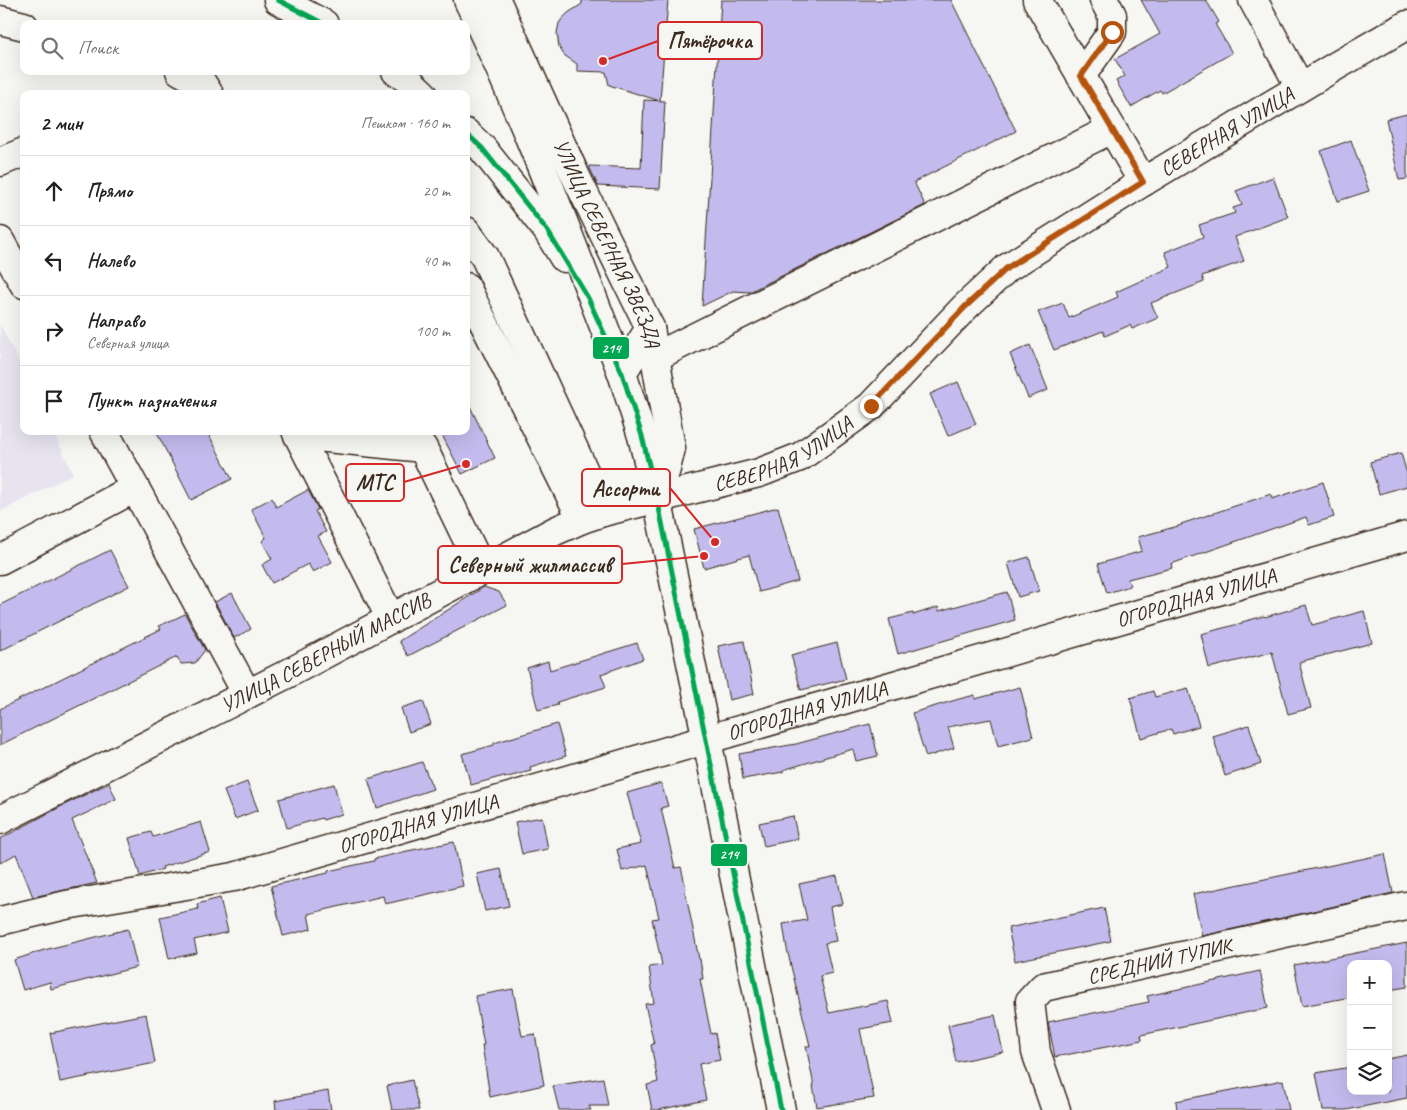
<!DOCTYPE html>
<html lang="ru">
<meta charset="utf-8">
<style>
body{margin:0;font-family:Caveat,sans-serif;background:#f6f6f6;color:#202124}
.controls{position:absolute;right:15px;bottom:15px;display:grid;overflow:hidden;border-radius:10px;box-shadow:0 5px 20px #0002}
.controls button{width:45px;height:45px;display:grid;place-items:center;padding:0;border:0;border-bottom:1px solid #e0e0e0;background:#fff;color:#202124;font:25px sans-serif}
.stop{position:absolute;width:15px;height:15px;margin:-11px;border:4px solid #b45309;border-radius:50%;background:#fff}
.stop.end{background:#b45309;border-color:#fff;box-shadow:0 1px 5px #0008}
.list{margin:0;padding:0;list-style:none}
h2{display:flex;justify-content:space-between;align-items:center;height:65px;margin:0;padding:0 20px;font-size:21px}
h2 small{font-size:16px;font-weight:400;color:#757577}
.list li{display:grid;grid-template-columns:32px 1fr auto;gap:15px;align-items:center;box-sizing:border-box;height:70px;padding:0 20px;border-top:1px solid #e0e0e0}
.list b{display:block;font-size:19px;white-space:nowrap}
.list p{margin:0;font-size:16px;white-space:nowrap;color:#757577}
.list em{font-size:16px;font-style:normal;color:#757577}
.icon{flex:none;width:28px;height:28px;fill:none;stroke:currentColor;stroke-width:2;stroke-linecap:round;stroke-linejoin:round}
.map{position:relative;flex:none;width:1407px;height:1110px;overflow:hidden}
.search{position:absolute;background:#fff;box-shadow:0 5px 20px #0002;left:20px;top:20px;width:450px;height:55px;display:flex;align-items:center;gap:12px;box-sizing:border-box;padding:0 18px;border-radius:10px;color:#757577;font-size:19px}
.panel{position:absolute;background:#fff;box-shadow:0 5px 20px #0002;left:20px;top:90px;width:450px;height:345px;border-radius:10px}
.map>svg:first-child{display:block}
.built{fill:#e7e4f0}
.building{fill:#c3bbed;stroke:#3b2a1e}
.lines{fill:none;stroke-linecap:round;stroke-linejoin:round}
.minor-casing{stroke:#3b2a1e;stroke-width:31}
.major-casing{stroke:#3b2a1e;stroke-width:31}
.highway-casing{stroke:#3b2a1e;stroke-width:31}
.minor{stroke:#f6f6f2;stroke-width:28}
.major{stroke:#f6f6f2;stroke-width:28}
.highway{stroke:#f6f6f2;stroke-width:28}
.bus-1-casing{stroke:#f6f6f2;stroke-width:9}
.bus-1{stroke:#00a651;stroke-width:5}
.route{stroke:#b45309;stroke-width:6}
.labels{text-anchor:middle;stroke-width:4;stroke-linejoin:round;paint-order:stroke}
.street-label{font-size:21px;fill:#3b2a1e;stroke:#f6f6f2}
.leader{fill:none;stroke:#d62828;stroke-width:2}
.callout-dot{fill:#d62828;stroke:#f6f6f2;stroke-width:2}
.callout{fill:#f6f6f2;stroke:#d62828;stroke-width:2}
.callout-label{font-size:22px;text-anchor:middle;font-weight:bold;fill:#3b2a1e}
.line-badge{stroke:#f6f6f2;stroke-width:2}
.badge-label{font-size:14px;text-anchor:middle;font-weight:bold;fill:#fff}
</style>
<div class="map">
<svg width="1407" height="1110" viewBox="0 0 1407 1110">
<rect width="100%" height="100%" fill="#f6f6f2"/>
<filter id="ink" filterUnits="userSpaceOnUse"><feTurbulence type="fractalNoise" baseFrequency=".02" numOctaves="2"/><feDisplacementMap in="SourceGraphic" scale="10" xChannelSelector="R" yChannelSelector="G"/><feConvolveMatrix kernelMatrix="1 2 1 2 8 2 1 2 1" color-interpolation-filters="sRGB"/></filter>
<g filter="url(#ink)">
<path class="built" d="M0 324 24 372V431H53L73 474 0 512Z"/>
<path class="building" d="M582 0H668L660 101 609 85 606 72 577 71V64L564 55 559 47 557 33 559 23 562 19 568 13 582 4Z
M721 0H951L1016 131 914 182 925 205 749 292 733 291 702 306Z
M1141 0H1206L1219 22 1215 24 1232 53 1162 93 1160 90 1131 107 1116 81 1125 76 1115 59 1160 34Z
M644 100 665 101 660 189 598 186 589 166 641 168Z
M1407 114V179L1399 180 1386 119Z
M1351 140 1369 191 1338 201 1321 151Z
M1273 177 1288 217 1235 237 1244 261 1202 276 1204 282 1151 303 1158 318 1132 329 1130 325 1105 336 1103 331 1054 350 1038 312 1063 303 1069 318 1118 297 1116 292 1171 267 1165 252 1203 237 1199 225 1235 213 1233 208 1242 205 1236 191Z
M1030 345 1048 390 1028 398 1010 354Z
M958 382 976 424 948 436 930 394Z
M466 398 495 458 462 474 440 431H466Z
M156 431H207L232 479 191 500Z
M1401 453 1407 474V486L1379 494 1370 462Z
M1323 482 1334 517 1309 525 1306 517 1171 564 1172 568 1128 579 1130 586 1107 593 1098 564 1142 551 1138 537 1182 525 1181 524 1271 494 1272 499Z
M308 490 318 509 315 511 326 532 318 536 332 562 313 572 308 564 272 583 262 565 272 559 262 541 266 538 251 509 272 498 276 507Z
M778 507 798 581 759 592 749 555 704 568 694 529Z
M110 550 129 586 0 651V605Z
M1029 557 1039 591 1018 597 1008 563Z
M484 587 499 592 507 605 408 656 399 641Z
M1007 592 1015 620 898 654 889 619 913 613V615L938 607 939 611Z
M232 593 251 629 234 638 215 602Z
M1306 605 1312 625 1364 611 1372 643 1299 662 1311 708 1288 714 1272 652 1209 668 1201 634 1242 623V622L1264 616 1265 617Z
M185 614 205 650 195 663 181 664 177 657 0 745V709L161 629 159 626Z
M744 641 754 694 729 700 718 646Z
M637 643 643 659 601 674 606 687 557 702 558 705 538 710 527 668 548 661 550 670Z
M837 643 846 679 801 690 791 655Z
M1020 687 1033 737 998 746 991 719 948 727 954 748 926 757 912 713 959 699 975 695V699Z
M1188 688 1199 726 1173 734 1171 729 1141 738 1130 698 1153 691 1155 697Z
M423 701 431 724 409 732 401 708Z
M557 724 566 756 530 767 531 771 504 778V776L471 785 462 754 494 745V743Z
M870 724 878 756 856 761 853 749 783 770V772L743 779 739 754 796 744Z
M1249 725 1261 764 1225 776 1213 736Z
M422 762 433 789 377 808 368 779Z
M247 782 258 810 235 819 224 791Z
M109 783 116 799 72 820 97 883 33 897 16 854 0 863V839L62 806Z
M661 783 668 806 661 808 675 868 681 867 686 889 685 890 699 959H700L703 979H700L711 1034 715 1033 720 1060 699 1064 706 1100 658 1110H652L647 1085 658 1082 651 1045 654 1044 645 1004 654 1003 649 967 662 965 652 919 659 918 647 865 622 871 617 849 641 844 627 793Z
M334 784 342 814 323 820 322 818 287 828 279 799Z
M793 816 798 839 764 846 759 823Z
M542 817 548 849 522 854 515 822Z
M201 822 210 852 162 867 163 869 140 876 129 838 151 832 153 837Z
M454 842 463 886 385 904 383 896 308 914 311 929 283 936 271 886 328 873V871L374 861V859L407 851Z
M1385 854 1393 893 1202 936 1193 894Z
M501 869 509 906 485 911 477 874Z
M837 876 843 904 830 907 836 941 825 943 832 973 820 976 829 1013 888 1001 893 1023 860 1029 874 1098 817 1107 813 1086H814L806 1046H810L787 949 783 924 807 920 799 884Z
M220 898 228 932 194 940 197 953 169 959 160 917 198 909 197 904Z
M1104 908 1111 941 1015 961 1008 928Z
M128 929 137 967 51 989 50 982 23 990 14 960 44 950Z
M1407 943V987L1388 990V964H1351V997L1302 1006 1294 965Z
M1260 971 1268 1008 1141 1035 1142 1040 1055 1057 1048 1022 1149 1002 1147 996Z
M513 989 522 1036 535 1034 544 1085 490 1097 482 1045H484L475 996Z
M146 1014 155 1063 60 1082 50 1033Z
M995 1015 1003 1052 956 1062 948 1025Z
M1407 1055V1098L1346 1110H1323L1316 1073 1351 1067V1091H1388V1059Z
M603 1078 608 1106H589L591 1110H559L553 1086Z
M412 1080 419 1110H392L387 1086Z
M1283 1080 1289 1110H1177L1176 1101Z
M328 1091 331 1110H276L275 1101Z"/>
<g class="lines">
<g class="minor-casing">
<g id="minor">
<path id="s1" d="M496 0 577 179 650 328 671 448 666 469 657 498"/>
<path d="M1037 0 1143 182"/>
<path d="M1253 0 1300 87"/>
<path d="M0 20 24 26"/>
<path d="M180 71 202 83 209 94"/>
<path d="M1081 76 1112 32V15L1104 0"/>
<path d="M0 162 24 152"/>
<path d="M466 231 485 257 603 512"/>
<path d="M0 241 24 284"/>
<path d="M466 287 582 519"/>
<path d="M655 357 1112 129"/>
<path d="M622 373 650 328"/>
<path d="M104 431 247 694"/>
<path d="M296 431 391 619"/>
<path d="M298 435 423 448 482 570"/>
<path d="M0 560 135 488"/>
<path id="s2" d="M0 820 287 674 555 531 582 519 603 512 759 473 800 457 871 406 965 307 1007 268 1143 182 1336 66 1407 25"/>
<path id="s3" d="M0 921 66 905 234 877 1407 536"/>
<path id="s4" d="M1056 1110 1036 1052 1030 1001 1043 987 1406 906"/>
</g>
</g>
<g class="major-casing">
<path id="major" d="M622 373 642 436 657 498 707 740 781 1110"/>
</g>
<g class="highway-casing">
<path id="highway" d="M278 0 324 24
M468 0C527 121 573 248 622 373
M396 71 406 78 423 94
M466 133 482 148 547 230 564 258"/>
</g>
<use href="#minor" class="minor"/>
<use href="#major" class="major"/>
<use href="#highway" class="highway"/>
<g class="bus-1-casing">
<path id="bus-1" d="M278 0 324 24
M466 133 482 148 547 230 588 298 622 373 642 436 657 498 781 1110"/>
</g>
<use href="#bus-1" class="bus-1"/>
</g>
</g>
<g class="lines" filter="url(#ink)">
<path class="route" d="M871 406 965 307 1007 268 1143 182 1081 76 1112 32"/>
</g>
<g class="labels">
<g class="street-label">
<text dy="7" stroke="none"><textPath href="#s2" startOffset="1422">СЕВЕРНАЯ УЛИЦА</textPath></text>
<text dy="7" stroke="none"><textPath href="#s1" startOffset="268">УЛИЦА СЕВЕРНАЯ ЗВЕЗДА</textPath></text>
<text dy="7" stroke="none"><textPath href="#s2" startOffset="868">СЕВЕРНАЯ УЛИЦА</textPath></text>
<text dy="7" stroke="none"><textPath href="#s3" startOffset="1240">ОГОРОДНАЯ УЛИЦА</textPath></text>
<text dy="7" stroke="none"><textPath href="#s2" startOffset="366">УЛИЦА СЕВЕРНЫЙ МАССИВ</textPath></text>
<text dy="7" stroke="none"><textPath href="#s3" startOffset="835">ОГОРОДНАЯ УЛИЦА</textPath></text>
<text dy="7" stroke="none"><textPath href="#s3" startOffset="430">ОГОРОДНАЯ УЛИЦА</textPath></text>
<text dy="7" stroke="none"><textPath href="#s4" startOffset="251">СРЕДНИЙ ТУПИК</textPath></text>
</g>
</g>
<path class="leader" d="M603 61L658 41M466 464L404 482M715 542L670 488M704 556L622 564"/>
<g class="callout-dot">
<circle cx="603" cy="61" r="5"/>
<circle cx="466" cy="464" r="5"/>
<circle cx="715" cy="542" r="5"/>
<circle cx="704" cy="556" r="5"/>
</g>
<g class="callout">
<rect x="658" y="22" width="104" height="37" rx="5"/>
<rect x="346" y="464" width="58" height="37" rx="5"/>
<rect x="582" y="469" width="88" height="37" rx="5"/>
<rect x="438" y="546" width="184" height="37" rx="5"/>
</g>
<g class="callout-label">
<text x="710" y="48">Пятёрочка</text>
<text x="375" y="490">МТС</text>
<text x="626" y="496">Ассорти</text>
<text x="530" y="572">Северный жилмассив</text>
</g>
<g class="line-badge">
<rect x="592" y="336" width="38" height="24" rx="5" fill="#00a651"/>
<rect x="710" y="843" width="38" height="24" rx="5" fill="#00a651"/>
</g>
<g class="badge-label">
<text x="611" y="353">214</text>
<text x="729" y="859">214</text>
</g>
</svg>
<div class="controls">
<button>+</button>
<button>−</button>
<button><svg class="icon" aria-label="layers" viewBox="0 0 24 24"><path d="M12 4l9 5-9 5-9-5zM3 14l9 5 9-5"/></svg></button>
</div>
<div class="stop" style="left:1112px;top:32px"></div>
<div class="stop end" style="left:871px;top:406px"></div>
<div class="search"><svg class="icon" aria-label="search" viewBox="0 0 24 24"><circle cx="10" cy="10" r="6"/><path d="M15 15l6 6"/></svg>Поиск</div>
<section class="panel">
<h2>2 мин<small>Пешком · 160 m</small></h2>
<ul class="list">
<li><svg class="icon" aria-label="ahead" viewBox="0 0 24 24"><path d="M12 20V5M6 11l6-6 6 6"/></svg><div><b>Прямо</b></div><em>20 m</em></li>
<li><svg class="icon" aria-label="left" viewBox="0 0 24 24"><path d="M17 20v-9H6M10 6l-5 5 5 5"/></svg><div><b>Налево</b></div><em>40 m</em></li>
<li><svg class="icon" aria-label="right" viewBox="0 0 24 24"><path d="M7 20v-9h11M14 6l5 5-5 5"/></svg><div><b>Направо</b><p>Северная улица</p></div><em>100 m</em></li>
<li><svg class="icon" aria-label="arrive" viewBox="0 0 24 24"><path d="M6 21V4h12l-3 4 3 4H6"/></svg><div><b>Пункт назначения</b></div></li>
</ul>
</section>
</div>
